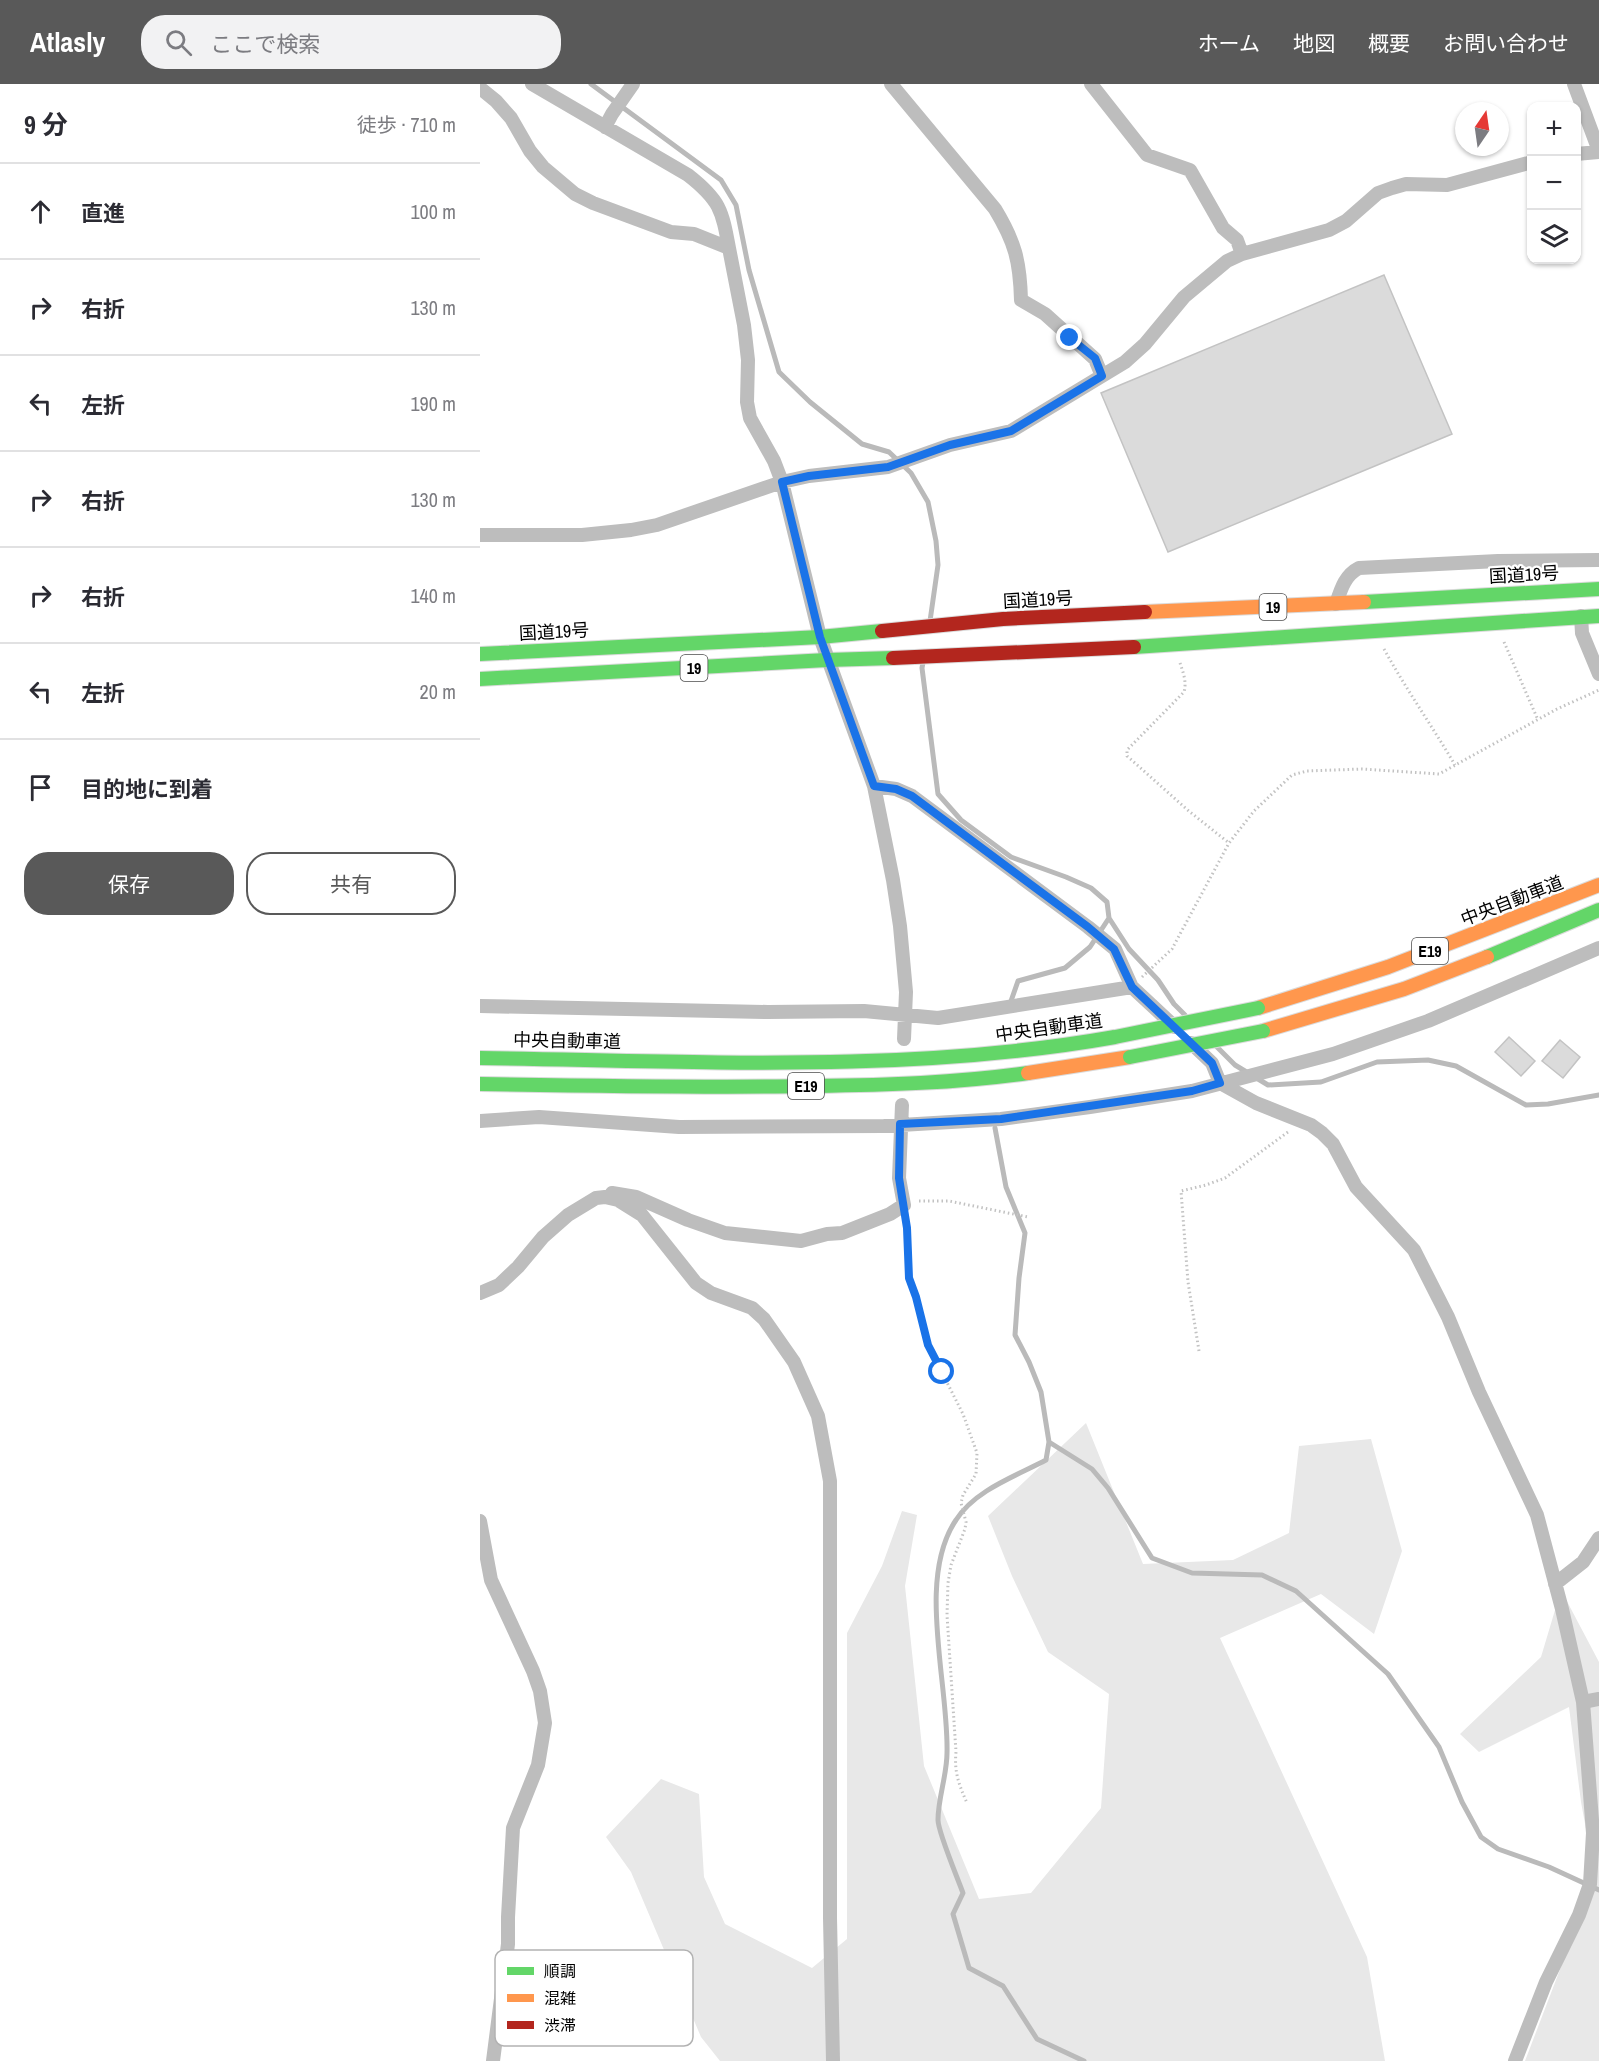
<!DOCTYPE html>
<html lang="ja">
<meta charset="utf-8">
<style>
body{margin:0;font-family:"Archivo Narrow","Noto Sans JP",sans-serif;background:#f2f2f3;color:#2b2b33}
.controls{position:absolute;right:18px;top:18px;display:grid;overflow:hidden;border-radius:12px;box-shadow:0 2px 4px #0004}
.controls button{width:54px;height:54px;display:grid;place-items:center;padding:0;border:0;border-bottom:2px solid #e1e1e2;background:#fff;color:#2b2b33;font:30px sans-serif}
.compass{position:absolute;left:975px;top:18px;width:54px;height:54px;border-radius:50%;background:#fff;box-shadow:0 2px 4px #0004;rotate:13deg}
.stop{position:absolute;width:18px;height:18px;margin:-14px;border:4px solid #1a73e8;border-radius:50%;background:#fff}
.stop.end{background:#1a73e8;border-color:#fff;box-shadow:0 2px 6px #0008}
.list{margin:0;padding:0;list-style:none}
h2{display:flex;justify-content:space-between;align-items:center;height:78px;margin:0;padding:0 24px;font-size:26px}
h2 small{font-size:20px;font-weight:400;color:#7c7c81}
.list li{display:grid;grid-template-columns:39px 1fr auto;gap:18px;align-items:center;box-sizing:border-box;height:96px;padding:0 24px;border-top:2px solid #e1e1e2}
.list b{display:block;font-size:22px;white-space:nowrap}
.list em{font-size:20px;font-style:normal;color:#7c7c81}
.actions{display:flex;gap:12px;padding:18px 24px}
.actions a{flex:1;padding:14px 0;border:2px solid #595959;border-radius:24px;text-align:center;font-size:21px;color:#595959}
.actions .main{background:#595959;color:#fff}
.icon{flex:none;width:33px;height:33px;fill:none;stroke:currentColor;stroke-width:2;stroke-linecap:round;stroke-linejoin:round}
.map{position:relative;flex:none;width:1119px;height:1977px;overflow:hidden}
header{display:flex;align-items:center;gap:36px;box-sizing:border-box;height:84px;padding:0 30px;background:#595959;color:#fff}
header strong{font-size:28px}
nav{display:flex;gap:33px;margin-inline-start:auto;font-size:21px}
.search{width:420px;height:54px;background:#f2f2f3;display:flex;align-items:center;gap:15px;box-sizing:border-box;padding:0 21px;border-radius:24px;color:#7c7c81;font-size:22px}
main{display:flex}
aside{flex:1;background:#fff}
.map>svg:first-child{display:block}
.green{fill:#e8e8e8}
.lines{fill:none;stroke-linecap:round;stroke-linejoin:round}
.stream{stroke:#bababa;stroke-width:5}
.building{fill:#dbdbdb;stroke:#c3c3c3;stroke-width:1.5}
.fast-casing{stroke:#dbdbdb;stroke-width:16}
.slow-casing{stroke:#dbdbdb;stroke-width:16}
.jam-casing{stroke:#dbdbdb;stroke-width:16}
.path{stroke:#c2c2c2;stroke-width:3;stroke-dasharray:1.5 3;stroke-linecap:butt}
.street{stroke:#bdbdbd;stroke-width:14}
.fast{stroke:#63d668;stroke-width:14}
.slow{stroke:#ff974d;stroke-width:14}
.jam{stroke:#b3261e;stroke-width:14}
.fast-bridge-casing{stroke:#dbdbdb;stroke-width:16;stroke-linecap:butt}
.fast-bridge{stroke:#63d668;stroke-width:14}
.route{stroke:#1a73e8;stroke-width:8}
.labels{text-anchor:middle;stroke-width:4.5;stroke-linejoin:round;paint-order:stroke}
.shield{fill:#fff;stroke:#4c4c4c;stroke-width:1.5}
.shield-label{font-size:16px;font-weight:bold;fill:#000}
.street-label{font-size:18px;fill:#000;stroke:#fff}
.key{fill:#fff;stroke:#b2b2b2;stroke-width:1.5}
.key-label{font-size:16px;fill:#000}
</style>
<header>
<strong>Atlasly</strong>
<div class="search"><svg class="icon" aria-label="search" viewBox="0 0 24 24"><circle cx="10" cy="10" r="6"/><path d="M15 15l6 6"/></svg>ここで検索</div>
<nav><a>ホーム</a><a>地図</a><a>概要</a><a>お問い合わせ</a></nav>
</header>
<main>
<aside>
<h2>9 分<small>徒歩 · 710 m</small></h2>
<ul class="list">
<li><svg class="icon" aria-label="ahead" viewBox="0 0 24 24"><path d="M12 20V5M6 11l6-6 6 6"/></svg><div><b>直進</b></div><em>100 m</em></li>
<li><svg class="icon" aria-label="right" viewBox="0 0 24 24"><path d="M7 20v-9h11M14 6l5 5-5 5"/></svg><div><b>右折</b></div><em>130 m</em></li>
<li><svg class="icon" aria-label="left" viewBox="0 0 24 24"><path d="M17 20v-9H6M10 6l-5 5 5 5"/></svg><div><b>左折</b></div><em>190 m</em></li>
<li><svg class="icon" aria-label="right" viewBox="0 0 24 24"><path d="M7 20v-9h11M14 6l5 5-5 5"/></svg><div><b>右折</b></div><em>130 m</em></li>
<li><svg class="icon" aria-label="right" viewBox="0 0 24 24"><path d="M7 20v-9h11M14 6l5 5-5 5"/></svg><div><b>右折</b></div><em>140 m</em></li>
<li><svg class="icon" aria-label="left" viewBox="0 0 24 24"><path d="M17 20v-9H6M10 6l-5 5 5 5"/></svg><div><b>左折</b></div><em>20 m</em></li>
<li><svg class="icon" aria-label="arrive" viewBox="0 0 24 24"><path d="M6 21V4h12l-3 4 3 4H6"/></svg><div><b>目的地に到着</b></div></li>
</ul>
<div class="actions"><a class="main">保存</a><a>共有</a></div>
</aside>
<div class="map">
<svg width="1119" height="1977" viewBox="0 0 1119 1977">
<rect width="100%" height="100%" fill="#fff"/>
<path class="green" d="M606 1339 663 1480 753 1476 809 1449 819 1362 891 1355 922 1467 894 1550 841 1510 740 1554 887 1873 905 1977H240L221 1953 151 1788 126 1753 181 1695 219 1710 224 1793 245 1840 332 1884 367 1855V1549L402 1482 422 1427 437 1431 425 1502 444 1682 499 1815 551 1809 621 1724 629 1610 568 1568 532 1492 508 1432Z
M1081 1506 1119 1578V1977H1045L1115 1794 1101 1718 1089 1623 999 1668 980 1650 1061 1573Z"/>
<g class="lines">
<path class="stream" d="M111 0 241 96 256 121 269 186 299 288 330 318 382 360 409 368 431 389 448 418 456 457 458 481 450 537
M443 578 442 584 458 710 481 736 531 773 586 793 611 804 627 818 629 834 649 865 678 896 694 920 705 931
M531 917 538 897 585 884 610 863 629 834
M737 963 755 981 788 1001 841 998 897 978 948 976 976 982 1046 1021 1068 1020 1119 1011
M515 1044 526 1103 545 1149 539 1194 535 1251 549 1278 561 1308 569 1358 566 1376C536 1392 495 1406 476 1436 436 1495 469 1600 467 1669 467 1691 458 1714 458 1736 458 1748 478 1795 483 1809L473 1830 489 1884 523 1902 557 1955 604 1977
M569 1358 612 1385 628 1404 672 1474 712 1489 782 1491 816 1507 908 1590 959 1663 982 1718 1001 1753 1018 1765 1069 1783 1119 1806"/>
</g>
<path class="building" d="M904 191 972 350 688 468 621 309Z
M1029 953 1055 977 1041 992 1015 968Z
M1080 956 1100 973 1083 994 1062 977Z"/>
<g class="lines">
<g class="fast-casing">
<path id="fast" d="M884 518 1119 505
M654 563 1119 532
M0 570 340 553 402 547
M0 595 347 576 413 574
M1007 873 1119 826
M0 974C211 977 426 990 635 953
M0 1000C111 1002 223 1004 334 1002 405 1001 477 999 548 989"/>
</g>
<g class="slow-casing">
<path id="slow" d="M665 528 884 518
M778 924 908 883 1119 801
M783 947 924 905 1007 873
M548 989 650 973"/>
</g>
<g class="jam-casing">
<path id="jam" d="M402 547 523 535 665 528
M413 574 654 563"/>
</g>
<path class="path" d="M1024 558 1058 636
M904 565C926 605 952 642 975 681
M700 579C703 588 707 598 704 608L647 666V672L710 728 749 759
M662 893 692 865 749 759 774 727 812 691 827 687 882 685 959 690 1077 625 1119 606
M439 1117H469L548 1133
M426 1136 429 1194 436 1213 448 1261 483 1330 497 1369 496 1390 483 1411 481 1419 486 1438 485 1445 471 1481 468 1499 467 1531 476 1668C474 1688 479 1701 487 1719
M719 1267 708 1198 701 1107 726 1101 745 1094 808 1048"/>
<path class="street" d="M52 0 208 91C240 116 242 126 249 164
M411 0 515 125C535 158 540 177 541 216L565 230 615 275 622 292
M611 0 667 71 710 86 743 144 757 156 762 170
M1094 0 1119 67
M0 4 16 17 31 34 50 67 63 83 95 110 113 119 191 148 214 150 249 164 264 241 268 276 267 318 270 334 294 377 302 398 340 553 394 702 413 796 420 842 426 908 424 955
M125 43 132 30 153 0
M1096 70 1119 68
M0 451H102L151 446 177 441 302 398 329 392 408 383 470 361 531 347 645 278 665 260 704 213 747 177 762 170 849 146 866 137 898 109 912 104 926 100 967 101 1052 78
M856 520C861 505 865 491 879 484L1018 477 1119 476
M1101 532 1102 549 1119 590
M394 702 416 705 432 712 608 843 635 865 652 903 695 943
M0 922 288 928 384 927 458 934 652 903
M711 959 732 979 740 999 776 1019 831 1041 842 1049 853 1060 876 1103 934 1166 968 1233 999 1308 1057 1431 1082 1525 1103 1618 1113 1749 1110 1800 1099 1831 1066 1898 1035 1977
M0 1037 59 1033 199 1043 404 1042 521 1035 610 1023 712 1007 853 970 948 937 1119 864
M132 1109 156 1113 208 1136 245 1149 321 1157 347 1150 362 1149 410 1130 424 1121 419 1094 422 1021
M0 1209 19 1201 38 1183 63 1153 88 1131 116 1114 125 1113 138 1116 162 1131 216 1199 231 1209 272 1224 284 1235 314 1278 338 1332 350 1397V1834L353 1977
M0 1437 11 1496 53 1587 60 1607 65 1639 58 1681 33 1744 28 1833V1860L13 1977
M1075 1500 1103 1478 1119 1454
M1103 1618 1119 1615"/>
<use href="#fast" class="fast"/>
<use href="#slow" class="slow"/>
<use href="#jam" class="jam"/>
<g class="fast-bridge-casing">
<path id="fast-bridge" d="M635 953 778 924
M650 973 783 947"/>
</g>
<use href="#fast-bridge" class="fast-bridge"/>
</g>
<g class="lines">
<path class="route" d="M462 1288 448 1261 436 1213 429 1194 427 1144 419 1094 420 1040 521 1035 712 1007 740 999 732 979 652 903 634 865 608 843 432 712 416 705 394 702 340 553 302 398 329 392 408 383 470 361 531 347 622 292 615 274 590 254"/>
</g>
<g class="labels">
<g class="shield">
<rect x="779.5" y="510" width="27" height="26" rx="4.5"/>
<rect x="200.5" y="571" width="27" height="26" rx="4.5"/>
<rect x="932" y="854" width="36" height="26" rx="4.5"/>
<rect x="308" y="989" width="36" height="26" rx="4.5"/>
</g>
<g class="shield-label">
<text x="793" y="529">19</text>
<text x="214" y="590">19</text>
<text x="950" y="873">E19</text>
<text x="326" y="1008">E19</text>
</g>
<g class="street-label">
<text transform="translate(1044 491) rotate(-3)" y="6">国道19号</text>
<text transform="translate(558 516) rotate(-3)" y="6">国道19号</text>
<text transform="translate(74 548) rotate(-3)" y="6">国道19号</text>
<text transform="translate(1032 817) rotate(-21)" y="6">中央自動車道</text>
<text transform="translate(569 944) rotate(-8)" y="6">中央自動車道</text>
<text transform="translate(87 957) rotate(1)" y="6">中央自動車道</text>
</g>
</g>
<rect x="15" y="1866" width="198" height="96" rx="9" class="key"/>
<rect x="27" y="1883" width="27" height="8" fill="#63d668"/>
<rect x="27" y="1910" width="27" height="8" fill="#ff974d"/>
<rect x="27" y="1937" width="27" height="8" fill="#b3261e"/>
<g class="key-label">
<text x="64" y="1893">順調</text>
<text x="64" y="1920">混雑</text>
<text x="64" y="1947">渋滞</text>
</g>
</svg>
<div class="controls">
<button>+</button>
<button>−</button>
<button><svg class="icon" aria-label="layers" viewBox="0 0 24 24"><path d="M12 4l9 5-9 5-9-5zM3 14l9 5 9-5"/></svg></button>
</div>
<svg class="compass" viewBox="-18 -18 36 36"><path d="M0-13l5 13h-10z" fill="#e53935"/><path d="M0 13l5-13h-10z" fill="#7c7c81"/></svg>
<div class="stop" style="left:462px;top:1288px"></div>
<div class="stop end" style="left:590px;top:254px"></div>
</div>
</main>
